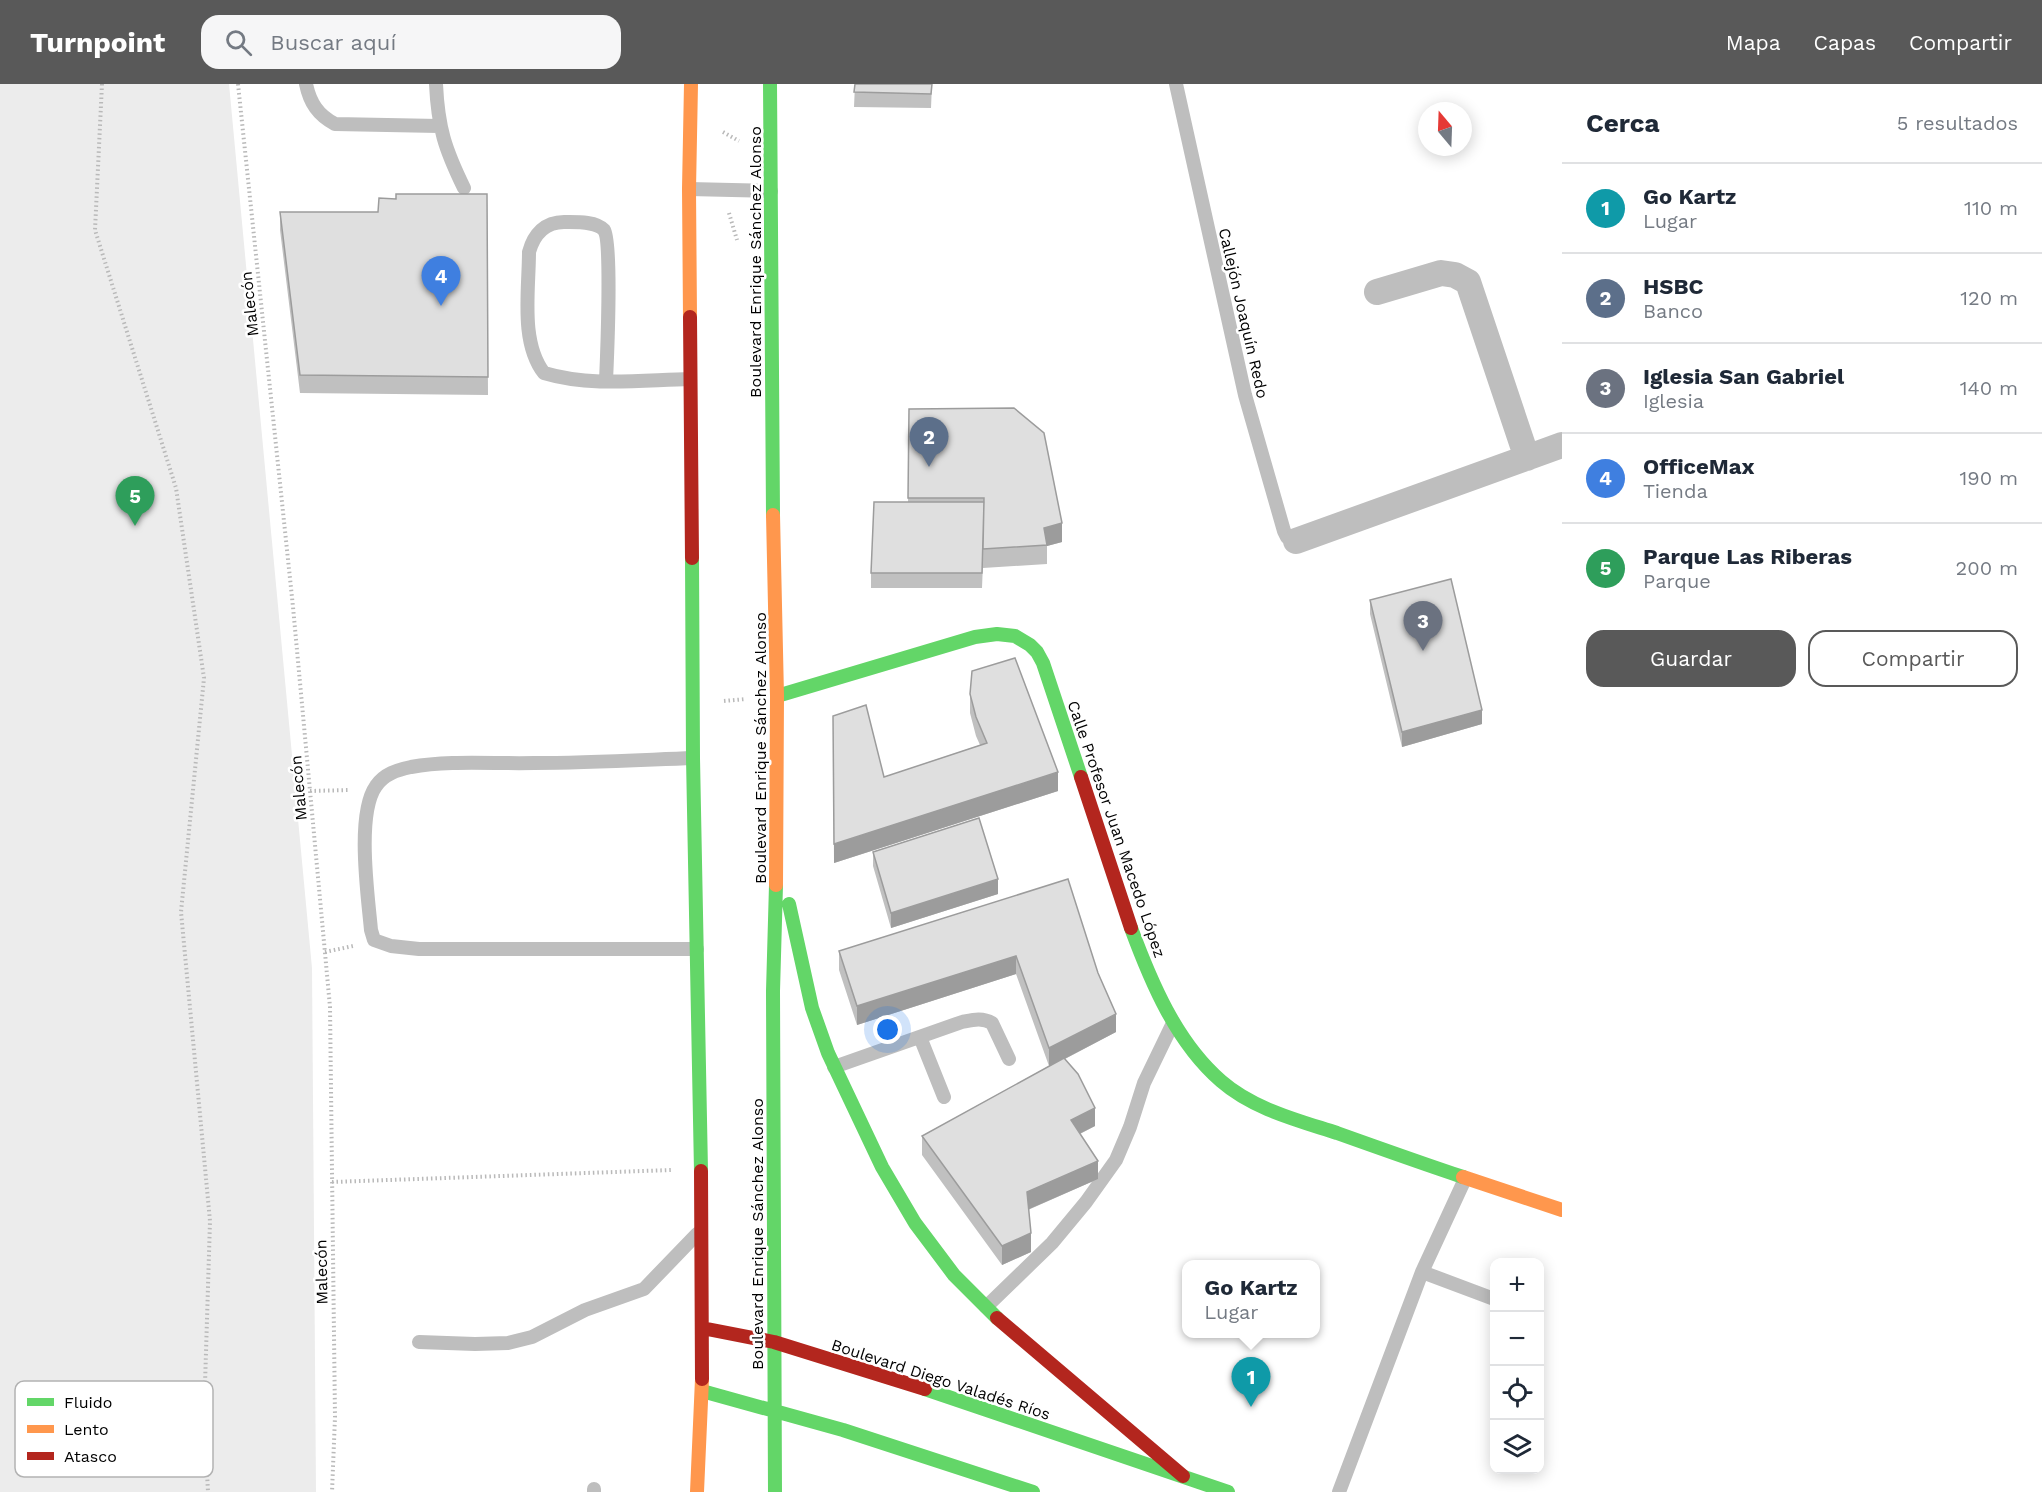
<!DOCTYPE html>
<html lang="es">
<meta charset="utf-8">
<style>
body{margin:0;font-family:"Work Sans",sans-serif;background:#f6f6f7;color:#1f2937}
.controls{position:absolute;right:18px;bottom:18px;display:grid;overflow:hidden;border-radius:12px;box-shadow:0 3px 15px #0003}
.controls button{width:54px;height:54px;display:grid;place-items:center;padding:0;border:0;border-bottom:2px solid #e0e1e3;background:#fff;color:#1f2937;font:30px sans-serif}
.compass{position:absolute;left:1418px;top:18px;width:54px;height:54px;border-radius:50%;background:#fff;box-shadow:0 3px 15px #0003;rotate:341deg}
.you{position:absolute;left:888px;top:946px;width:21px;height:21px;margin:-15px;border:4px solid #fff;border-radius:50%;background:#1a73e8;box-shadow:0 0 0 9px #1a73e833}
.badge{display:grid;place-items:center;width:39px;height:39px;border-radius:50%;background:#595959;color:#fff;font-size:20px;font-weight:700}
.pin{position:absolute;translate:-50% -50px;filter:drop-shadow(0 2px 3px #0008)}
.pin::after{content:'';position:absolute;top:32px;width:21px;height:18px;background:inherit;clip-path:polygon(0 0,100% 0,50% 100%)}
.popup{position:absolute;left:1182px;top:1176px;width:138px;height:78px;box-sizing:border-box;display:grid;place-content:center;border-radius:12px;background:#fff;filter:drop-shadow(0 2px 4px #0005);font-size:20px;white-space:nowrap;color:#747a83}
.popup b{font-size:22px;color:#1f2937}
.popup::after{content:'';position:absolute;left:50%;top:100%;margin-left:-12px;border:12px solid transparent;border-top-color:#fff}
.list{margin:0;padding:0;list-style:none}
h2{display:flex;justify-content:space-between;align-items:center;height:78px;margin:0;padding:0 24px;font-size:26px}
h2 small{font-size:20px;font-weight:400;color:#747a83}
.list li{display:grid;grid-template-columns:39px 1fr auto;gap:18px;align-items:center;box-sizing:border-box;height:90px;padding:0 24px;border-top:2px solid #e0e1e3}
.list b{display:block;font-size:22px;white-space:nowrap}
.list p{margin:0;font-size:20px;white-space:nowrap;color:#747a83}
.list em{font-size:20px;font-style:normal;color:#747a83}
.actions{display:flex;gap:12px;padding:18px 24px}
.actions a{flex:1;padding:14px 0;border:2px solid #595959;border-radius:18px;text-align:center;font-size:21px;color:#595959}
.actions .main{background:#595959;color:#fff}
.icon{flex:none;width:33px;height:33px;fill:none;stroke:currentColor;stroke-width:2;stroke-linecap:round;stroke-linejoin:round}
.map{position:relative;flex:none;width:1562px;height:1408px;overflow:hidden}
header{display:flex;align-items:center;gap:36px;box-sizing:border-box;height:84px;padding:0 30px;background:#595959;color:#fff}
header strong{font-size:28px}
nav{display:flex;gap:33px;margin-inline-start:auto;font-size:21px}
.search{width:420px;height:54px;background:#f6f6f7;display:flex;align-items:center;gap:15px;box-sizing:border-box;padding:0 21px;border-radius:18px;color:#747a83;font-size:22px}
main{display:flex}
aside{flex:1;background:#fff}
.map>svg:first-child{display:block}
.green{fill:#ececec}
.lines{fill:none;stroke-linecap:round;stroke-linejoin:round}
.path{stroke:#b9b9b9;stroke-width:4;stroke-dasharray:1.5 3;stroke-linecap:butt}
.lane{stroke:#bebebe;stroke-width:14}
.street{stroke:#bebebe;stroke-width:26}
.fast{stroke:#63d668;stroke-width:14}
.slow{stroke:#ff974d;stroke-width:14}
.jam{stroke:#b3261e;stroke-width:14}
.wall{fill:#c0c0c0}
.shaded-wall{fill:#9c9c9c}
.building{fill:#dfdfdf;stroke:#9c9c9c;stroke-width:1.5}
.labels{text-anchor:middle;stroke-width:5;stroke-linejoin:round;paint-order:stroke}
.street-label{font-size:16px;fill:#000;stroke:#fff}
.key{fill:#fff;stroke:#b2b2b2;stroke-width:1.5}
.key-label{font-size:16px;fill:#000}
</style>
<header>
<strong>Turnpoint</strong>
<div class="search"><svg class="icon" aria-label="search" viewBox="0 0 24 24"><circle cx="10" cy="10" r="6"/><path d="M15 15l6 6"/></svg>Buscar aquí</div>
<nav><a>Mapa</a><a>Capas</a><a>Compartir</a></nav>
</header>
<main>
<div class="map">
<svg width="1562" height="1408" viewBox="0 0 1562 1408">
<rect width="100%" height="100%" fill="#fff"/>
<path class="green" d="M0 0H229L312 884 316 1408H0Z"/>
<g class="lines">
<path class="path" d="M102 0 95 146 176 404 204 594 181 828 210 1137 204 1333 208 1408
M238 0 293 523 330 923 335 1333 332 1408
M723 48 739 57
M729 129 737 156
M724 617 746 615
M310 707 349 706
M325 868 353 862
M332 1098 671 1086"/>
<path class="lane" d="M306 0C310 19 318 31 335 40L439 42
M436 0C438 44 445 65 464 104
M1176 0 1245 311 1284 447 1287 453 1296 457
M689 105 771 107
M606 297C607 275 612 157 604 146 596 137 576 138 564 138 545 138 534 150 529 168 529 206 520 258 544 289 590 303 642 296 690 295
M693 674C640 676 587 679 534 679 493 680 450 676 411 683 397 686 384 690 376 702 356 730 368 812 371 846L374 856 391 862 419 865H697
M920 953 944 1013
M834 983 962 938C972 936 982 933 992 939L1009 975
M1422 1188 1494 1215
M986 1223 1052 1159 1086 1118 1116 1076 1130 1043 1144 999 1173 939
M419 1258 475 1260 508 1259 532 1253 585 1226 644 1205 697 1150
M594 1405V1408
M1339 1408 1422 1188 1465 1095"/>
<path class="street" d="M1377 208 1441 189 1455 191 1468 198 1527 374
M1296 457 1562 361"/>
<path class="fast" d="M770 0 773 431
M692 474 693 674 701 1087
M777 612 975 553 997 550 1015 552 1030 561 1037 568 1043 579 1081 693
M789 820 812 924 828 969 882 1083 915 1139 954 1191 997 1234
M1131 844C1151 898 1176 958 1221 997 1253 1025 1297 1036 1337 1049 1379 1064 1421 1079 1463 1093
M925 1305 1228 1408
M702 1307 843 1346 1033 1408
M775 1408 773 907 776 801"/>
<path class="slow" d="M690 233 689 105 691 0
M773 431 777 612 776 801
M1463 1093 1562 1126
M697 1408 702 1295"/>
<path class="jam" d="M690 233 692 474
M1081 693 1131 844
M701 1087 702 1295
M997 1234 1183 1392
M702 1244 774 1258 925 1305"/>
</g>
<path class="wall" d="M855 0H932L931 24 854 23Z
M487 110 488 311 300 309 280 146V128H378L396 115Z
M909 325 1062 458 1047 462V480L983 484V479L982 504H871V489L908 418Z
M1370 516 1482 640 1402 663 1370 530Z
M970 610 1058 707 834 779 833 632 884 693 980 661 976 652 970 629Z
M873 768 998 810 891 844 873 782Z
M1068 795 1116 948 1065 975 1095 1042 1080 1050 1098 1095 1028 1126 1031 1168 1002 1181 922 1071V1052L1049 982 1016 890 857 941 839 886V867Z"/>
<path class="shaded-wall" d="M1062 439V458L1047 462 1044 444Z
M1482 626V640L1402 663V648Z
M1058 688V707L834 779V760Z
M998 795V810L891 844V829Z
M1016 872V890L857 941V922Z
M1116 930V948L1049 983V964Z
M1095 1024V1042L1071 1054V1036Z
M1098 1077V1095L1027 1126V1108Z
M1031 1149V1168L1002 1181V1162Z"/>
<path class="building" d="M855 0H932L931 10 854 8Z
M396 110H487L488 293 300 291 280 128H378L379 114 396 115Z
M1014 324 1044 349 1062 439 1044 444 1047 461 983 465 984 414H908L909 325Z
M874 418H984L982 489H871Z
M1451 495 1482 626 1402 648 1370 516Z
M1015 574 1058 688 834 760 833 632 866 621 884 693 987 659 976 633 970 610 972 587Z
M979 734 998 795 891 829 873 768Z
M1068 795 1098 889 1116 930 1049 964 1016 872 857 922 839 867Z
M1064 974 1078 990 1095 1024 1071 1036 1098 1077 1027 1108 1031 1149 1002 1162 922 1052Z"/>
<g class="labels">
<g class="street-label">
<text transform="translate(755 178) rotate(-90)" y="6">Boulevard Enrique Sánchez Alonso</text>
<text transform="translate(249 220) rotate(-96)" y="6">Malecón</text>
<text transform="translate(1244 229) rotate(77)" y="6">Callejón Joaquín Redo</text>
<text transform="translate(760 664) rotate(-90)" y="6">Boulevard Enrique Sánchez Alonso</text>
<text transform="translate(298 704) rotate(-95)" y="6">Malecón</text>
<text transform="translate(1117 745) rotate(71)" y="6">Calle Profesor Juan Macedo López</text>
<text transform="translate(757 1150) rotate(-90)" y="6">Boulevard Enrique Sánchez Alonso</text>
<text transform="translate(321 1188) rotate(-91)" y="6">Malecón</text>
<text transform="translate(941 1295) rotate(18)" y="6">Boulevard Diego Valadés Ríos</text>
</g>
</g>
<rect x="15" y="1297" width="198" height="96" rx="9" class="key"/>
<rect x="27" y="1314" width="27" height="8" fill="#63d668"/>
<rect x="27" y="1341" width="27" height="8" fill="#ff974d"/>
<rect x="27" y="1368" width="27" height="8" fill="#b3261e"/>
<g class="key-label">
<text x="64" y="1324">Fluido</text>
<text x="64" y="1351">Lento</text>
<text x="64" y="1378">Atasco</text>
</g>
</svg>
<div class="controls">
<button>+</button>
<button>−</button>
<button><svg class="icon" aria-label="locate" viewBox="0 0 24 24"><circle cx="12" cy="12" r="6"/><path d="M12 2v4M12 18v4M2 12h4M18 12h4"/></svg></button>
<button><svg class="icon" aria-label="layers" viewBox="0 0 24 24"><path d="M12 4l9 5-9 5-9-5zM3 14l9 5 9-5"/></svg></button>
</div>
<svg class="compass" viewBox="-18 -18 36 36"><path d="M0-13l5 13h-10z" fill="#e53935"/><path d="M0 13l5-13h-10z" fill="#747a83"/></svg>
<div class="you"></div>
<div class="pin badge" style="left:1251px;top:1323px;background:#0f9aa8">1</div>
<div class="popup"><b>Go Kartz</b>Lugar</div>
<div class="pin badge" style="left:929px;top:383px;background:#5c6f8a">2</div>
<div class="pin badge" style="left:1423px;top:567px;background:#6b7280">3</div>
<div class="pin badge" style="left:441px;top:222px;background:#3f7fe0">4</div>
<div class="pin badge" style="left:135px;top:442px;background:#2e9e5b">5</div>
</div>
<aside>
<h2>Cerca<small>5 resultados</small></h2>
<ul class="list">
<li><span class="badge" style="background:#0f9aa8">1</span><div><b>Go Kartz</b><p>Lugar</p></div><em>110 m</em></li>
<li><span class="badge" style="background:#5c6f8a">2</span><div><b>HSBC</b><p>Banco</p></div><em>120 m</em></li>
<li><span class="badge" style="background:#6b7280">3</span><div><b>Iglesia San Gabriel</b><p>Iglesia</p></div><em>140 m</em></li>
<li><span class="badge" style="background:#3f7fe0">4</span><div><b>OfficeMax</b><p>Tienda</p></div><em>190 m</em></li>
<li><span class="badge" style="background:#2e9e5b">5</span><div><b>Parque Las Riberas</b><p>Parque</p></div><em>200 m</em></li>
</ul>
<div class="actions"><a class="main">Guardar</a><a>Compartir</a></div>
</aside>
</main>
